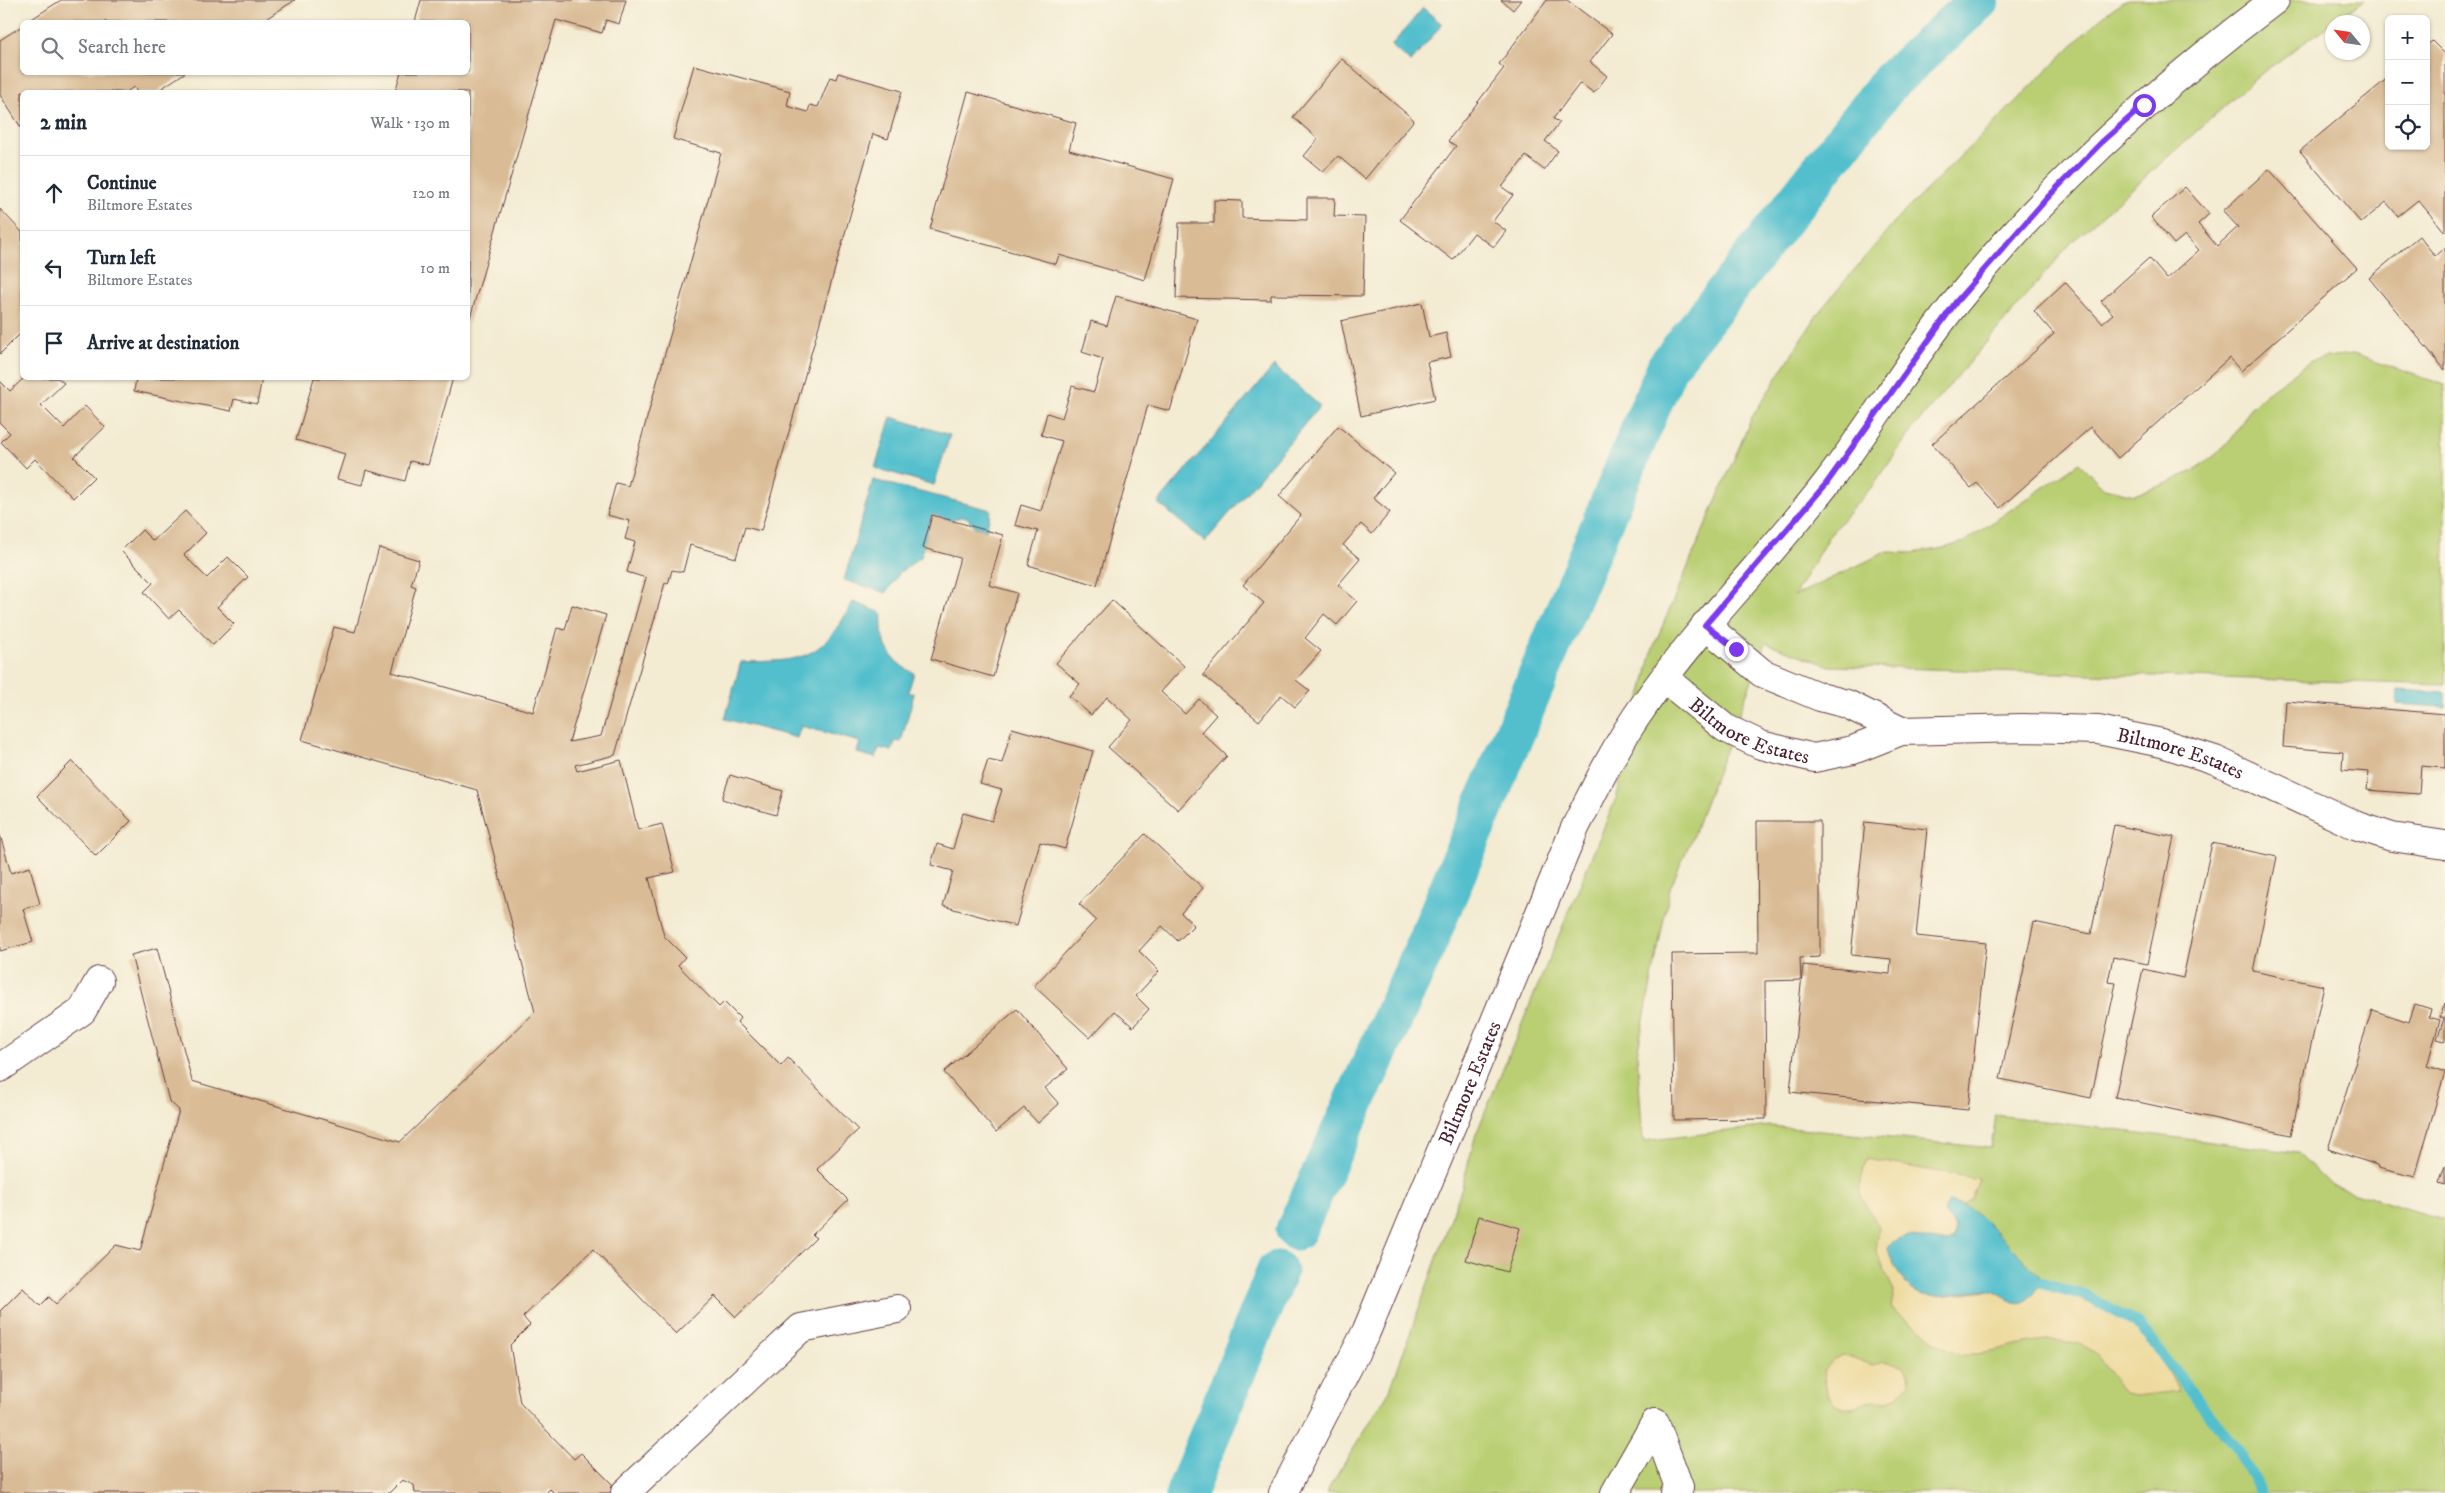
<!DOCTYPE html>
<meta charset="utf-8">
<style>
body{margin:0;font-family:"IM FELL DW Pica",serif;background:#f2f2f3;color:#1f2937}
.controls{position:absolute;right:15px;top:15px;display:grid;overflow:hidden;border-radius:8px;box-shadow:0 1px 4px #0004}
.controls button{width:45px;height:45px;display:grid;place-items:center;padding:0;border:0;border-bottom:1px solid #e0e1e3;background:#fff;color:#1f2937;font:25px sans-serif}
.compass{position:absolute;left:2325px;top:15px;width:45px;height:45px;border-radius:50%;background:#fff;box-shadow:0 1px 4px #0004;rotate:299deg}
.stop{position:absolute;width:15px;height:15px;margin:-11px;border:4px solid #7c3aed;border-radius:50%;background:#fff}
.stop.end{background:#7c3aed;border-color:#fff;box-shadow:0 1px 5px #0008}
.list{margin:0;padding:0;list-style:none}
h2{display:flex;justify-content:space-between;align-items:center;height:65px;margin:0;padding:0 20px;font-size:21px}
h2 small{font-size:16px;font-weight:400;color:#747a83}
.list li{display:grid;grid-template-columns:32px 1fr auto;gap:15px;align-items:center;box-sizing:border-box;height:75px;padding:0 20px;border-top:1px solid #e0e1e3}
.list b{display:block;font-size:19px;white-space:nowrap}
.list p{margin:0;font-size:16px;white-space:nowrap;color:#747a83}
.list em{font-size:16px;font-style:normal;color:#747a83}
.icon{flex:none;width:28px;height:28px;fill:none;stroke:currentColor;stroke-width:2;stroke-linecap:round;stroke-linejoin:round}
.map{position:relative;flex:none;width:2445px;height:1493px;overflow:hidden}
.search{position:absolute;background:#fff;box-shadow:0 1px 4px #0004;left:20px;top:20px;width:450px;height:55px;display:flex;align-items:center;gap:12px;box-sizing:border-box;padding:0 18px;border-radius:8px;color:#747a83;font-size:19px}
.panel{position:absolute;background:#fff;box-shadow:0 1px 4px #0004;left:20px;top:90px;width:450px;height:290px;border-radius:8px}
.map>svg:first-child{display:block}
.green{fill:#bacf73;stroke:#82774f}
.sand{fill:#eeda9e;stroke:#9c7c64}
.water{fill:#53bfcd;stroke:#4e6f7c}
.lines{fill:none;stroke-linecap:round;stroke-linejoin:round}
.stream{stroke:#53bfcd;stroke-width:11}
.canal{stroke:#53bfcd;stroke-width:41}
.building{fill:#d9bb95}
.minor-casing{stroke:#633e44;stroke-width:30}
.minor{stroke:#fff;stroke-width:28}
.route{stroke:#7c3aed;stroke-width:6}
.labels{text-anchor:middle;stroke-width:4.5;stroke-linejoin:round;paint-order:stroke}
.street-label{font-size:20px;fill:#4a1f2b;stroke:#fcf5e5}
</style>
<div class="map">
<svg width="2445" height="1493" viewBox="0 0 2445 1493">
<rect width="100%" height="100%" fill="#fcf5e5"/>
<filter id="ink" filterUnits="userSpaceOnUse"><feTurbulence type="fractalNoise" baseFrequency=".02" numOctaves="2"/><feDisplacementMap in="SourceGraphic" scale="10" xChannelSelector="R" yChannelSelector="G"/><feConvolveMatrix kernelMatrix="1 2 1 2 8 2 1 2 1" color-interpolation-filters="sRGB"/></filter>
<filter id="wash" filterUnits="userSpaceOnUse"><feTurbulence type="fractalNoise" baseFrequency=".0096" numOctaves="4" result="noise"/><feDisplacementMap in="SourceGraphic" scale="20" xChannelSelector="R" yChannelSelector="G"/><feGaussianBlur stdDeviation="1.12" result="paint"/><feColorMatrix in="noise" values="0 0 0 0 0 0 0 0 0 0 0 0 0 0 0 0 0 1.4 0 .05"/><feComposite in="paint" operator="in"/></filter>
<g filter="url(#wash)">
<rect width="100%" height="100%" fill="#f3ebd2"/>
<path class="green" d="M2124 0H2364L2262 73 2071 243 1914 427 1876 482 1830 534 1794 596 1886 552 1911 553 1940 549 1964 542 2079 463 2104 488 2134 495 2163 485 2199 468 2220 451 2235 434 2252 406 2265 394 2311 361 2326 357 2353 354 2445 385V685L1830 666 1766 643 1692 838 1670 888 1637 1054 1643 1141 1770 1126 1991 1148 1996 1115 2298 1153 2332 1186 2445 1220V1493H1326L1390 1390 1462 1187 1476 1134 1617 796 1653 648 1752 417 1819 312 1896 220 2098 20Z"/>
<path class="sand" d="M1867 1159 1979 1179 1971 1199 1963 1205 1949 1201 1951 1219 1955 1226 1953 1238 1948 1242 1906 1236 1938 1296 1987 1290 1997 1292 2014 1302 2031 1297 2039 1285C2065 1294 2115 1310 2134 1328 2153 1344 2167 1370 2180 1391L2135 1396 2124 1394C2110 1380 2104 1356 2086 1347 2040 1325 1987 1367 1948 1350 1937 1346 1930 1335 1921 1329 1910 1321 1898 1319 1891 1307L1894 1292 1876 1251 1879 1227C1862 1196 1852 1197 1867 1159Z
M1843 1355 1872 1366 1884 1362 1903 1366 1908 1373 1909 1383C1905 1387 1900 1394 1895 1397 1888 1401 1876 1400 1868 1402 1834 1415 1828 1405 1823 1371L1832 1360Z"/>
<path class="water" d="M1423 8 1442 24 1411 62 1391 46Z
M1274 366 1320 406 1205 542 1158 503Z
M891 417 950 435 934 485 875 468Z
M873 480 991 510 986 530 975 527 967 517H960L951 521 932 515 921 557 900 572 886 593 844 580Z
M853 602 882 613C880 641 888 661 914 673L908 692 914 694 901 742 895 741 892 751 879 748 876 758 857 753 860 742 801 726 797 738 725 719 741 662C804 661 820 661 853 602Z
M2398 690 2445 693V707L2397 704Z
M1949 1201 1966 1206 1980 1216 2039 1275C2041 1286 2034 1298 2023 1302 2012 1306 1999 1291 1988 1290 1956 1287 1921 1313 1900 1275 1895 1266 1890 1258 1888 1247 1902 1228 1928 1240 1948 1242L1953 1239 1955 1226 1943 1211Z"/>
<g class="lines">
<path class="stream" d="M2040 1283 2087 1296 2138 1324 2238 1451 2262 1493"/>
<path class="canal" d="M1296 1230 1423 952 1667 367 1889 83 1979 0
M1186 1493 1277 1271"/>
</g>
<g id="blocks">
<path class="building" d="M61 0H295L261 22H27Z
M421 0H626L619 24 606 20 602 33 556 20 468 325V92H395L401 72H468V22H415Z
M1501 0H1521L1513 10Z
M1547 0H1567L1612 34 1590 62 1607 76 1594 93 1580 83 1553 119 1560 122 1545 141 1558 151 1544 170 1526 156 1502 187 1513 195 1493 221 1506 231 1494 247 1474 233 1453 260 1400 220 1456 146 1448 141 1504 68 1499 64Z
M22 26V72H186L156 92H137L134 87 126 92H22V129L0 95V40Z
M2432 41 2445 54V232L2418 200 2398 216 2386 202 2361 223 2300 151 2389 77V146H2426V46Z
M1342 59 1414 120 1365 179 1338 156 1323 172 1304 156 1318 139 1293 117Z
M694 65 790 91 787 106 808 112 810 105 818 107 830 77 836 79 838 73 902 91 888 139 873 134 761 531 745 527 736 558 690 545 683 572 672 570 668 584 665 583 615 755 575 765 577 771 621 760 638 830 662 824 675 872 649 878 664 936 685 957 678 965 719 1007 724 1002 740 1018 737 1022 781 1066 788 1058 858 1130 817 1169 848 1200 812 1235 816 1238 736 1317 715 1296 676 1334 593 1249 523 1317 530 1325 510 1345 520 1403 574 1459 581 1453 621 1493H554L550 1489 546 1493H415L414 1485 402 1480 389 1493H0V1311L23 1288 40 1306 49 1297 56 1304 116 1245 140 1251 179 1110 169 1101 131 955 157 948 192 1081 400 1142 535 1012 477 790 302 740 334 627 355 632 379 548 419 560 411 585 416 587 392 672 533 712 557 628 565 630 572 605 606 615 569 742 601 736 646 578 627 572 635 542 625 539 630 521 607 515 616 483 628 486 721 153 673 139Z
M968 92 1076 123 1069 150 1174 179 1145 280 1059 255 1056 264 930 229Z
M2269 169 2357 268 2241 371 2229 358 2118 458 2091 427 2000 508 1977 483 1971 488 1932 444 2054 334 2034 311 2065 282 2102 323 2113 314 2101 301 2149 258 2167 279 2199 250 2185 235 2174 244 2151 217 2185 187 2209 214 2198 224 2217 246 2238 227 2223 211Z
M1307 198H1335L1334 216 1365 217 1363 296 1271 295V300L1176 298 1179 223H1214V200L1242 201V218L1307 220Z
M0 209 22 232V332L0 354Z
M2419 236 2435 256 2445 247V370L2369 278Z
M1116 296 1197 319 1170 411 1148 405 1097 585 1028 565 1038 531 1015 525 1021 505 1041 511 1062 441 1041 435 1047 413 1062 418 1072 386 1094 392 1103 359 1082 352 1091 321 1107 326Z
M1422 303 1429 337 1446 333 1451 357 1427 362 1435 399 1361 416 1341 321Z
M24 378H58L64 383 41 405 64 428 85 406 105 427 74 457 94 477 73 498 35 459 26 468 1 442 10 433 0 423V381L10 391Z
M131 378H262L257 404 234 399 231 411 134 391 136 379Z
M314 378H453L428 465 410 461 405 481 366 470 362 485 337 479 345 454 296 440Z
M1338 426 1394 473 1373 498 1390 512 1372 534 1361 524 1343 545 1360 559 1338 585 1357 601 1337 625 1324 614 1305 638 1321 651 1296 680 1310 691 1295 707 1281 695 1259 721 1203 675 1264 603 1243 585 1301 515 1279 496Z
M185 511 206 533 184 555 207 578 228 557 248 577 217 607 234 624 213 645 179 610 169 619 144 592 153 583 121 551 142 530 153 541Z
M932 515 1003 535 989 585 1017 593 993 677 931 659 960 558 923 548Z
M1112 600 1184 666 1161 692 1185 714 1199 699 1216 715 1201 732 1227 756 1178 810 1108 747 1132 720 1107 697 1091 715 1069 696 1080 684 1056 663Z
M2286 701 2445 714V768L2421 766 2419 794 2367 790 2369 772 2342 770 2343 752 2283 747Z
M1012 728 1093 751 1065 849 1040 842 1016 926 943 906 953 871 931 865 937 844 953 849 963 813 992 821 1002 790 980 784 988 760 1002 763Z
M72 761 131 821 96 856 37 796Z
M730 775 783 791 776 815 722 799Z
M1757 821H1820V957L1800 958 1801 980 1765 981 1766 1119 1674 1120 1672 954 1758 953Z
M1865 822 1927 829 1916 936 1986 943 1968 1110 1790 1092 1803 965 1890 974 1891 959 1851 955Z
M2114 825 2174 837 2147 964 2113 957 2108 982 2116 983 2091 1098 2000 1079 2034 922 2091 934Z
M1145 834 1203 888 1181 913 1194 925 1178 941 1162 926 1139 951 1159 971 1136 996 1149 1009 1133 1027 1115 1011 1090 1038 1034 986 1096 920 1079 904Z
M0 835 11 873 30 867 40 904 23 909 33 942 0 951Z
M2212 843 2277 857 2253 971 2324 986 2291 1135 2115 1097 2143 969 2183 978Z
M2445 1003V1041L2437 1039 2444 1019 2440 1017Z
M2415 1004 2431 1009 2429 1017 2440 1020 2427 1066 2445 1072 2415 1177 2378 1168 2377 1165 2328 1149 2372 1010 2409 1022Z
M1017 1009 1068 1069 1045 1088 1059 1104 1038 1123 1024 1108 996 1132 944 1072Z
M2445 1166V1185L2439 1183Z
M1479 1216 1520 1228 1507 1272 1466 1260Z"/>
</g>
</g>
<g filter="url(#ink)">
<use href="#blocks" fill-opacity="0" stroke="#633e44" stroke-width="1"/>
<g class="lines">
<g class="minor-casing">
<g id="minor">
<path d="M1705 625 1762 673 1820 697 1847 704 1901 731"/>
<path id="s1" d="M1665 679 1725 728 1761 745 1814 758 1853 750 1901 731 2023 728 2098 730 2162 743 2215 760 2355 825 2392 837 2445 845"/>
<path d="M0 1068 82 1011 99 981"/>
<path d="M1655 1423 1679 1487 1675 1493"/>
<path d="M625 1493 801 1328 897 1309"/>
<path id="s2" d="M1283 1493 1366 1332 1575 828C1596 786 1617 743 1645 704 1699 626 1768 559 1826 484 1872 425 1910 359 1957 301 2048 186 2158 88 2275 0"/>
<path d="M1615 1493 1655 1423"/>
</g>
</g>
<use href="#minor" class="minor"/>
</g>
</g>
<g class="lines" filter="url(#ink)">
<path class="route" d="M1736 649 1705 625 1826 484 1956 302 2049 196 2102 142 2144 105"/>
</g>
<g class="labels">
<g class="street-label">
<text dy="7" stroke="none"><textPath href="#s1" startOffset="101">Biltmore Estates</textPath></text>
<text dy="7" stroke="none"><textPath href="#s1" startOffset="546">Biltmore Estates</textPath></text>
<text dy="7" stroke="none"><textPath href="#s2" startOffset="451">Biltmore Estates</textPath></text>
</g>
</g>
</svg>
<div class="controls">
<button>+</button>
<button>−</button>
<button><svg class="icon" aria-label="locate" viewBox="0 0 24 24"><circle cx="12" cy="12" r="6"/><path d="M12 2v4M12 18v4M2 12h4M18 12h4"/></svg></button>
</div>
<svg class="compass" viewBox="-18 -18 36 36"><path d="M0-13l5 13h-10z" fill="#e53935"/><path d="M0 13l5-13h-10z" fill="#747a83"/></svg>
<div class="stop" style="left:2144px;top:105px"></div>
<div class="stop end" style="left:1736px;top:649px"></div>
<div class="search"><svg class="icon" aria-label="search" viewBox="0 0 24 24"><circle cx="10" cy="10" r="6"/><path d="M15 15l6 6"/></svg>Search here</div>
<section class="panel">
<h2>2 min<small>Walk · 130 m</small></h2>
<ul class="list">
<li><svg class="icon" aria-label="ahead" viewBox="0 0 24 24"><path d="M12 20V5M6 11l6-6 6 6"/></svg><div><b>Continue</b><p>Biltmore Estates</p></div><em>120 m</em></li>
<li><svg class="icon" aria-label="left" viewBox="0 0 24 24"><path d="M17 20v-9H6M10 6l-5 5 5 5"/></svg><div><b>Turn left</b><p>Biltmore Estates</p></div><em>10 m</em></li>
<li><svg class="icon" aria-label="arrive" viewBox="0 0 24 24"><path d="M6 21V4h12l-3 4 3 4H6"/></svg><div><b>Arrive at destination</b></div></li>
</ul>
</section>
</div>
